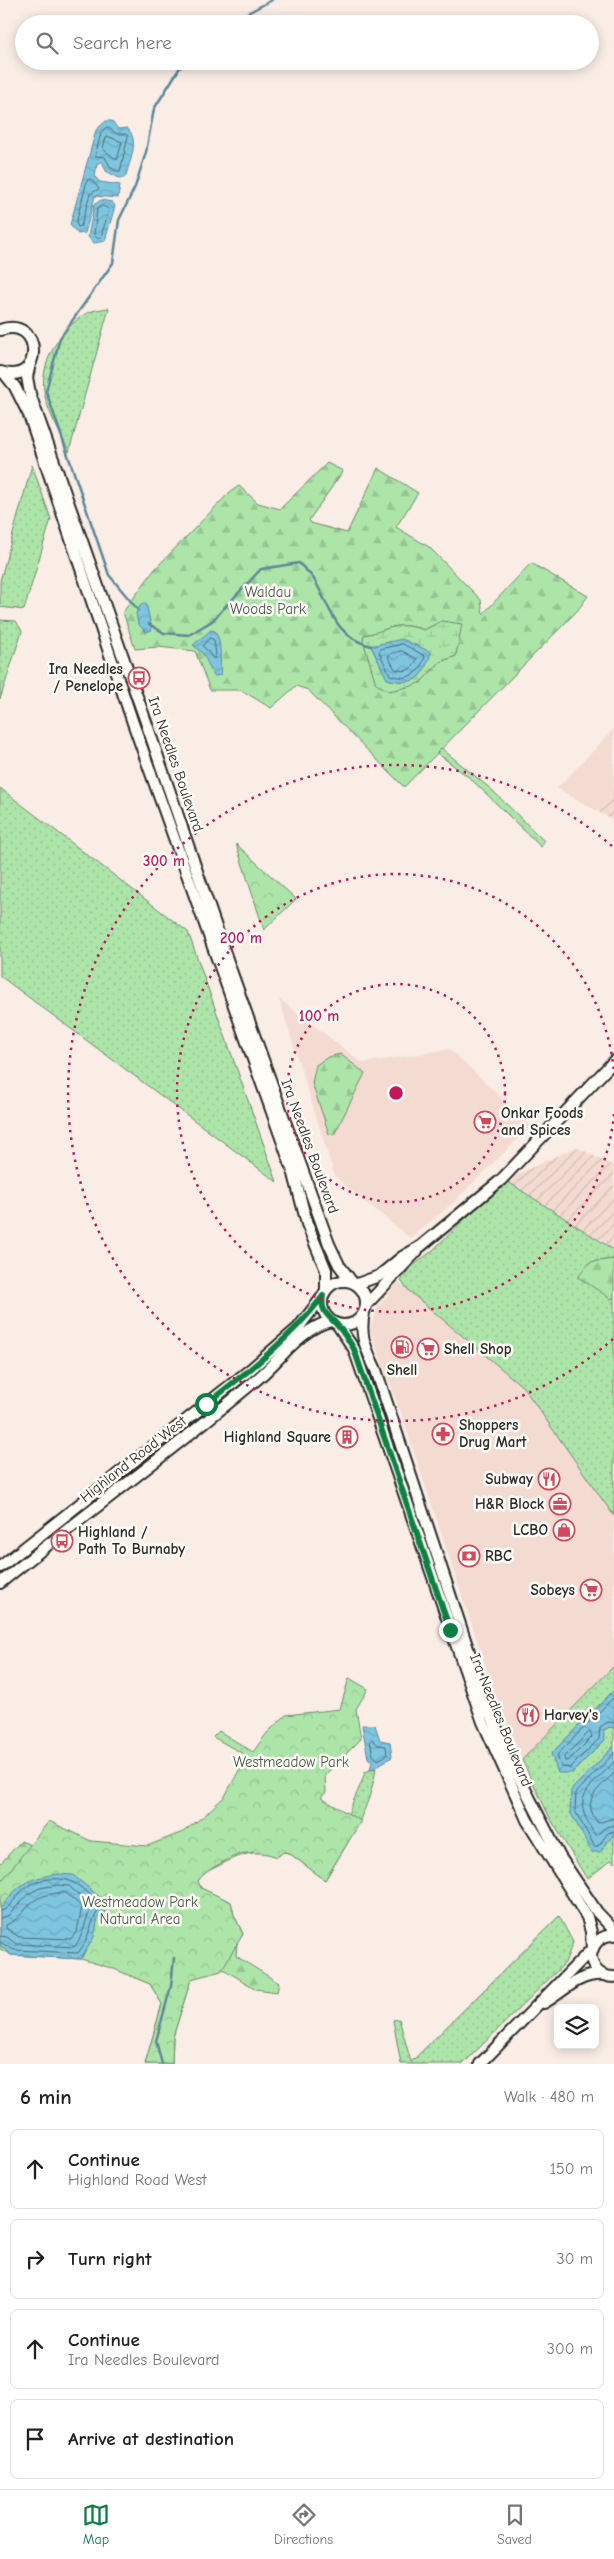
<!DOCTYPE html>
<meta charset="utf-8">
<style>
body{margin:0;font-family:"Comic Neue",sans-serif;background:#f2f2f2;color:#202124}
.controls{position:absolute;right:15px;bottom:15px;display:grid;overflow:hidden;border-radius:8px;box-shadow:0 2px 12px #0003}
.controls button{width:45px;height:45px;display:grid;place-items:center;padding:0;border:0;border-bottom:1px solid #e0e0e0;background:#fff;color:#202124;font:25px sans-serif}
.stop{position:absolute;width:15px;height:15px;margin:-11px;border:4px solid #0b8043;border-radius:50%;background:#fff}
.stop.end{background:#0b8043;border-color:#fff;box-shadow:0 1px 5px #0008}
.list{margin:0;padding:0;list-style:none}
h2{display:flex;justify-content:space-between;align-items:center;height:65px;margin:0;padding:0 20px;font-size:21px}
h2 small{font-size:16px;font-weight:400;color:#757577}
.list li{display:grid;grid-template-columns:32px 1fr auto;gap:15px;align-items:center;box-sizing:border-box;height:80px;margin:0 10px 10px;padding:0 10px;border:1px solid #e0e0e0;border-radius:8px}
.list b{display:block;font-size:19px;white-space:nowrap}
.list p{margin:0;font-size:16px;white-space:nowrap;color:#757577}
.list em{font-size:16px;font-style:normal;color:#757577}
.icon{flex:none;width:28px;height:28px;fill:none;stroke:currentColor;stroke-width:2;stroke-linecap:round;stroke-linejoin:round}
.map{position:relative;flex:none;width:614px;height:2064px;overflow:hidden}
.search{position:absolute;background:#fff;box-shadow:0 2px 12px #0003;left:15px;right:15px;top:15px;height:55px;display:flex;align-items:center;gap:12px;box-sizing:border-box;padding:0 18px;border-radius:28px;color:#757577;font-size:19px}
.sheet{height:425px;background:#fff}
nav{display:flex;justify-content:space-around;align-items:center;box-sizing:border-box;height:70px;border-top:1px solid #e0e0e0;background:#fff;font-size:14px;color:#757577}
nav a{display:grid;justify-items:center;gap:2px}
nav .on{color:#0b8043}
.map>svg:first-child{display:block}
.built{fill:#f4dbd2}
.industrial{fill:url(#industrial-furrows)}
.grass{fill:url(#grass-dots);stroke:#6c886a}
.forest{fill:url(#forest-firs);stroke:#6c886a;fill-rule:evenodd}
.wetland{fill:url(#wetland-marsh);stroke:#6c886a;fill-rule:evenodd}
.park{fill:url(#park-crowns);stroke:#6c886a}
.water{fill:url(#water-waves);stroke:#5d8797}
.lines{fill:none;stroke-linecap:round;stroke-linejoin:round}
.shore{stroke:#4c6973;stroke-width:1}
.stream{stroke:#5d8797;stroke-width:2.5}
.major-casing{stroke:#2b2b2b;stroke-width:14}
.major{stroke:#fdfcf7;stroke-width:10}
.route{stroke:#0b8043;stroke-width:6}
.ring{fill:none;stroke:#c2185b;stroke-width:2.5;stroke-dasharray:2.5 5}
.labels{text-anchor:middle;stroke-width:5;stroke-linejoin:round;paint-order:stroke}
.park-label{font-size:15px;fill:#4c5a4a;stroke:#fdfcf7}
.poi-label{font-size:15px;font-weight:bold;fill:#2b2b2b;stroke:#fdfcf7;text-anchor:end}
.street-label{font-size:15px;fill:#2b2b2b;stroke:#fdfcf7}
.centre{fill:#c2185b;stroke:#fdfcf7;stroke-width:2.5}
.ring-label{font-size:15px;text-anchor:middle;font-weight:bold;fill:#c2185b;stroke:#fdfcf7;stroke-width:5;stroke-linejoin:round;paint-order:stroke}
</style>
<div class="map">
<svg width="614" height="2064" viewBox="0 0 614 2064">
<defs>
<pattern id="industrial-furrows" width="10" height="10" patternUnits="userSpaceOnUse" patternTransform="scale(1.25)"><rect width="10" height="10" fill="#f4dbd2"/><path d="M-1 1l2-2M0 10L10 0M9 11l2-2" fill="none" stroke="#d1bcb4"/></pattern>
<pattern id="grass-dots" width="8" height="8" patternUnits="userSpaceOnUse" patternTransform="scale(1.25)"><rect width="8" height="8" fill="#ade5a9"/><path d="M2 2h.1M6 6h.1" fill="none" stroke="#95c592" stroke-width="1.8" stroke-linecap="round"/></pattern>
<pattern id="forest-firs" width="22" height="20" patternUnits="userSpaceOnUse" patternTransform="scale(1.25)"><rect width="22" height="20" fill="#ade5a9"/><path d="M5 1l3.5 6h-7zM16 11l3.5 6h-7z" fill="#95c592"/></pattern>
<pattern id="wetland-marsh" width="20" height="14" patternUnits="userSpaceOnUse" patternTransform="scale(1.25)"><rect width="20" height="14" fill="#ade5a9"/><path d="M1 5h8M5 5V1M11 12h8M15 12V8" fill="none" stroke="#95c592"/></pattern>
<pattern id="park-crowns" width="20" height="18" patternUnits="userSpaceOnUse" patternTransform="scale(1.25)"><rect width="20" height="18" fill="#ade5a9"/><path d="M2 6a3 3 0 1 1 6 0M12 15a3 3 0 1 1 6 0" fill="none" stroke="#95c592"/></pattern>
<pattern id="water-waves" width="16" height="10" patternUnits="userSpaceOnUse" patternTransform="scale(1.25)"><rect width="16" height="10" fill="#7ec5df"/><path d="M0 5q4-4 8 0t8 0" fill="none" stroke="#6da9c0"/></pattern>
</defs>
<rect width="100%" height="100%" fill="#f9ede6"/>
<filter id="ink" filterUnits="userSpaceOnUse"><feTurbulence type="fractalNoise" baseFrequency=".02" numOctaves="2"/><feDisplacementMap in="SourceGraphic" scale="10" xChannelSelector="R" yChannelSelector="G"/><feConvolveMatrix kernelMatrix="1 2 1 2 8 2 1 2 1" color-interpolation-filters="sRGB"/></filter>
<g filter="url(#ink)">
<path class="built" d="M614 729V796L599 812 557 788Z
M279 999 363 1063 450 1049 531 1126 453 1203 410 1238 335 1177Z
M399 1282 523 1387 614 1516V1666L522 1760 500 1709 402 1416 370 1330 378 1306Z"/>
<path class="industrial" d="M614 796V821L599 812Z
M576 1147 614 1166V1250L505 1180Z"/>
<path class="grass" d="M109 308 69 452C60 432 47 412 44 391 40 361 61 328 87 313 93 310 102 309 109 308Z
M32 465 51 519 24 610 0 607V581Z
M0 620 16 621 22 631 0 699Z
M0 788 188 932 277 1182 0 976Z
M505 1180 614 1250V1259L590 1262 610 1299 614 1297V1516L523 1387 409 1291 401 1281 408 1270 433 1250Z
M614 1666V1690L551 1754 609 1727 614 1728V1746L572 1790 600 1852 614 1834V1863L611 1860 587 1879 550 1818 522 1760Z
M376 1768C370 1811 347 1844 325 1880L289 1853 283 1852 277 1857C250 1844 228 1863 203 1873L233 1854 346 1822C350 1804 360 1790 365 1772Z
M559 1916 573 1942 565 1963 463 2064H401L393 2020 399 2019 411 2062Z"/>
<path class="forest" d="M327 463 343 471 309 520 311 523 347 533 378 468 418 493 396 527 429 547 481 600 483 614 531 563 588 596 577 611 404 787 308 690 296 686 271 708 241 690H210L195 651 158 647 135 649 123 612 155 569 230 492 239 486 258 503 280 509ZM442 621 456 656 440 662 421 682 377 684 364 635C392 630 395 620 424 630Z
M340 1054 365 1073 334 1135 329 1134 312 1083 316 1065 328 1057Z
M614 1259V1297L611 1299 578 1277 590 1262Z
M21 1841 66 1860 0 1909V1864Z
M203 1873 198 1881 200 1888 231 1902 234 1915 243 1934 237 1943 236 1956 279 1983 277 1992 256 1989 223 1969 191 1979 173 2037 172 2064H145L162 2004 150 1984 129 1975 161 1971 180 1888Z"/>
<path class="wetland" d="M442 621 462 624 456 656 440 662 421 682 412 686 389 691 376 684 363 640 364 635C391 630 395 620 424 630ZM391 642 378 661 371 646Z"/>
<path class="park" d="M441 748 492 790 544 841 541 847 471 779 437 753Z
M236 844 296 899 264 930Z
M349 1678 368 1689 356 1709 361 1739 325 1775 326 1792 321 1798 361 1821 325 1880 289 1853 283 1852 277 1857C268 1853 252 1851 241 1854 230 1857 203 1872 198 1881L201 1888 231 1902 234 1915 243 1934 221 1971 191 1979 173 2037 172 2064H145L162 2004 150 1984 114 1969 81 1959 11 1955 0 1949V1883L49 1821 91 1841 147 1846 183 1832 204 1816 225 1796 247 1756 213 1737 219 1731 253 1752 267 1733 286 1715 340 1709Z"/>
<path class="water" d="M106 121H112L118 129 127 128C140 140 130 160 126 175L124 178H119L106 171 102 161 97 164 95 177 100 182 120 185 118 198 95 196 85 233 78 234 70 225 96 130Z
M101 200 112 202 115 206 105 241 94 243 88 237 94 205Z
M146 603 152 630 146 632 138 624 136 613 141 604Z
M211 630 215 631C223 645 219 660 221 675L214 676 203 654 193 645Z
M402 639 431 652C423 680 414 686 387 679L371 646Z
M614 1690V1728L609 1727 603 1731 605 1740 572 1773H558L551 1754Z
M362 1725H375L380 1740 390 1742 392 1757 370 1770 372 1761 368 1758Z
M614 1746V1834L600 1852H592L570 1812 571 1790Z
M57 1874 73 1875 101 1898 105 1912 98 1918 94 1937 81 1959 11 1955 0 1945V1909C17 1885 28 1878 57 1874Z"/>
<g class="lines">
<path class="shore" d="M107 127 117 134H126L128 136 120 172 111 168 105 157 95 156 101 133Z
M107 136 122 142 117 160 103 149Z
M91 179 99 189 90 194 81 226 78 227 76 223 87 181Z
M103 206 109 209 101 237 97 238 94 235 97 209Z
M210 638 214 640 216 654 214 659 203 646Z
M403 644 425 656C420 675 408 681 390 675L379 652 381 649Z
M402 651 417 659C412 670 407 673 395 669L388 657 390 654Z
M614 1697 557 1755 561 1767 570 1768 599 1739 600 1727 608 1722 614 1723
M590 1732 592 1737 568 1761H565L564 1757Z
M372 1739 378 1745 386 1746 387 1755 378 1760 373 1755 370 1741Z
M614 1753 576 1793 575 1811 595 1847 598 1846 608 1833 614 1831
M614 1762C587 1791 569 1797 596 1836L606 1827 614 1825
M614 1773C598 1790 580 1799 598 1823L614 1818
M58 1893H66L82 1907 77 1931 71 1939 19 1937 6 1928V1925C31 1914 22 1897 58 1893Z
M0 1911C11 1910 16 1894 25 1888 40 1877 65 1875 79 1886 88 1893 96 1898 99 1909 90 1923 89 1940 78 1953L14 1950 0 1942
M0 1918 9 1915 28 1894 40 1888 57 1885 69 1886 92 1907C84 1920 85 1935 74 1947L16 1944 7 1937 0 1936"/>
<path class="stream" d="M233 24 244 15 272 0
M138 610 109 575 46 391 60 338 113 263 119 220 135 187 146 152 154 109 184 61
M149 624 164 633 189 635 212 621 261 569 299 563C304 569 311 574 315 581 331 609 335 637 371 646
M162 2064 156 2041 171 1986 174 1958"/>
<g class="major-casing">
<path id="major" d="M0 330C44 315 44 387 1 372
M30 364 27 377 30 394 145 719 228 962 329 1244 339 1265 352 1282
M4 373 15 387 29 415 133 723 294 1174 307 1224 326 1270V1289
M322 1303a22 22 0 1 1 44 0a22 22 0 1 1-44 0Z
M357 1284 379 1276 402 1257 421 1246 501 1180 614 1061
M366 1305 417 1251
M364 1312C359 1337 366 1348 376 1370L485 1700 510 1760 560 1857 597 1912 614 1930
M337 1324 354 1349 483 1722 527 1820 587 1917 591 1932 592 1949
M0 1567 251 1369 298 1328 323 1296
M0 1583C84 1515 172 1451 255 1381 280 1361 299 1329 331 1321
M614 1935C601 1935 593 1943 591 1956 592 1969 601 1977 614 1977
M544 2003C565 1991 578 1973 604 1975
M480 2064 592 1949"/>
</g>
<use href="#major" class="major"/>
</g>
</g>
<g class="lines" filter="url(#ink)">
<path class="route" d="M206 1404C249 1371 290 1339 323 1296 320 1313 329 1315 338 1326 344 1333 349 1341 354 1349L450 1630"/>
</g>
<g class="ring">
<circle cx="396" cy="1093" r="109"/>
<path d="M614 1114A219 219 0 1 1 614 1072"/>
<path d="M613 1339A328 328 0 1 1 613 847"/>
</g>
<defs>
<g id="bus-ring" transform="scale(1.125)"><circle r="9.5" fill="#fdfcf7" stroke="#d1495b" stroke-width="1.5"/><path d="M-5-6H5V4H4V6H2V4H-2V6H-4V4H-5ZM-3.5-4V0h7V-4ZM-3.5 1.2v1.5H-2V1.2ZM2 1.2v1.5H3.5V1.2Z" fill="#d1495b"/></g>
<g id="supermarket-ring" transform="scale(1.125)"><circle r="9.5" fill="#fdfcf7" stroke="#d1495b" stroke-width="1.5"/><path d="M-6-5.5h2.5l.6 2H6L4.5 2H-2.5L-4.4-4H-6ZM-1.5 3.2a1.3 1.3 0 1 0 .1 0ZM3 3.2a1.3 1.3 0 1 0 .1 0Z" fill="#d1495b"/></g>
<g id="fuel-ring" transform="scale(1.125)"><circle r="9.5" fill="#fdfcf7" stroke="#d1495b" stroke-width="1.5"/><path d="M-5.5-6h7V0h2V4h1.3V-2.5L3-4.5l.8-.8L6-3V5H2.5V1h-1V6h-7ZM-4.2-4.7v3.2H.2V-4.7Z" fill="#d1495b"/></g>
<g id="pharmacy-ring" transform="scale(1.125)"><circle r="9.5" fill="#fdfcf7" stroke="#d1495b" stroke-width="1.5"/><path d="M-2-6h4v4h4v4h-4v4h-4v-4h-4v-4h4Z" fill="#d1495b"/></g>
<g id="building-ring" transform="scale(1.125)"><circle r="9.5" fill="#fdfcf7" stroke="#d1495b" stroke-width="1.5"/><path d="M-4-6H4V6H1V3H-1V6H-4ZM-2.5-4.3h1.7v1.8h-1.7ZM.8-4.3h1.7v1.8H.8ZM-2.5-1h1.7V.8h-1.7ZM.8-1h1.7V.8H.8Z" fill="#d1495b"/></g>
<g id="restaurant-ring" transform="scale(1.125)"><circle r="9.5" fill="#fdfcf7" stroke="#d1495b" stroke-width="1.5"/><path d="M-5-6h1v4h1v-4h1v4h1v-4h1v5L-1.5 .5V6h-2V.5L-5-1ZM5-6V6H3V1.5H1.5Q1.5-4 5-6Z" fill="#d1495b"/></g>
<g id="office-ring" transform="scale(1.125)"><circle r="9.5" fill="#fdfcf7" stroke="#d1495b" stroke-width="1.5"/><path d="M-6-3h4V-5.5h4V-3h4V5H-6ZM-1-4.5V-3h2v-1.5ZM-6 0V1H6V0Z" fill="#d1495b"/></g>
<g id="shop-ring" transform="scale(1.125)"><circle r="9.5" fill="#fdfcf7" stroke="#d1495b" stroke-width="1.5"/><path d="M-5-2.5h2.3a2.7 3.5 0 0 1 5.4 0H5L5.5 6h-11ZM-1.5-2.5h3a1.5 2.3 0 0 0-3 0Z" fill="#d1495b"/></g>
<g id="bank-ring" transform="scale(1.125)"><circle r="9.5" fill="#fdfcf7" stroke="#d1495b" stroke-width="1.5"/><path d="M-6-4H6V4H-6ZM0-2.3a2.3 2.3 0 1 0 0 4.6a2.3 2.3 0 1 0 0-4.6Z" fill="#d1495b"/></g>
</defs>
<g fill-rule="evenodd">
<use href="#bus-ring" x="139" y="678"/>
<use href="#supermarket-ring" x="485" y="1122"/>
<use href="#fuel-ring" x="402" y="1347"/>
<use href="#supermarket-ring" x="428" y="1349"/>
<use href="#pharmacy-ring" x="443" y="1434"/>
<use href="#building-ring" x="347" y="1437"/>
<use href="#restaurant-ring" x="549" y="1479"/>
<use href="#office-ring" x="560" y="1504"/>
<use href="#shop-ring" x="564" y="1530"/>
<use href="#bus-ring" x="62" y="1541"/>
<use href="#bank-ring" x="469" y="1556"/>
<use href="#supermarket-ring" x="591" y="1590"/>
<use href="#restaurant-ring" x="528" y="1715"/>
</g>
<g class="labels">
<g class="park-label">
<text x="268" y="597">Waldau<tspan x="268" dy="17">Woods Park</tspan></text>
<text x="291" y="1767">Westmeadow Park</text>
<text x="140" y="1907">Westmeadow Park<tspan x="140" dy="17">Natural Area</tspan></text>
</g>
<g class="poi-label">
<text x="123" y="674">Ira Needles<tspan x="123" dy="17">/ Penelope</tspan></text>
<text x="501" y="1118" text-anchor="start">Onkar Foods<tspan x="501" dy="17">and Spices</tspan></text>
<text x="444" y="1354" text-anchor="start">Shell Shop</text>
<text x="402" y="1375" text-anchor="middle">Shell</text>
<text x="459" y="1430" text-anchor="start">Shoppers<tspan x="459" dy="17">Drug Mart</tspan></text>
<text x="331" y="1442">Highland Square</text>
<text x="533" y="1484">Subway</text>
<text x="544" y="1509">H&amp;R Block</text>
<text x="548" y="1535">LCBO</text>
<text x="78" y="1537" text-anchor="start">Highland /<tspan x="78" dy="17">Path To Burnaby</tspan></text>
<text x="485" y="1561" text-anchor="start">RBC</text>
<text x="575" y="1595">Sobeys</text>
<text x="544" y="1720" text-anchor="start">Harvey's</text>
</g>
<g class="street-label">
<text transform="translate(176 764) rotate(71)" y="5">Ira Needles Boulevard</text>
<text transform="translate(310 1146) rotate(70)" y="5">Ira Needles Boulevard</text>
<text transform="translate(133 1459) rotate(-38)" y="5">Highland Road West</text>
<text transform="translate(501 1720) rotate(68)" y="5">Ira Needles Boulevard</text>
</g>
</g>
<circle cx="396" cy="1093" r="8" class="centre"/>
<g class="ring-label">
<text x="164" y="866">300 m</text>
<text x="241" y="943">200 m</text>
<text x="319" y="1021">100 m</text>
</g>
</svg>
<div class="controls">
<button><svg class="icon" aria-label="layers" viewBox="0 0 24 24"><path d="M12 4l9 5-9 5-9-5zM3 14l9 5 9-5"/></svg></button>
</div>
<div class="stop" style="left:206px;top:1404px"></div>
<div class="stop end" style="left:450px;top:1630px"></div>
<div class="search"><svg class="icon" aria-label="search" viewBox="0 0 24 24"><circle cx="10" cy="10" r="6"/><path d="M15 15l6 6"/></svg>Search here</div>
</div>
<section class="sheet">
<h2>6 min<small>Walk · 480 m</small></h2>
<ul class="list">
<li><svg class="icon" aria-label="ahead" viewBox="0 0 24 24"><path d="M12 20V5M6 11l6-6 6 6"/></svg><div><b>Continue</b><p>Highland Road West</p></div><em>150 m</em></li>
<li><svg class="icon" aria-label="right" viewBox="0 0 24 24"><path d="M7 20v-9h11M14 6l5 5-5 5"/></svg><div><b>Turn right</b></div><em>30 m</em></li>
<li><svg class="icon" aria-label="ahead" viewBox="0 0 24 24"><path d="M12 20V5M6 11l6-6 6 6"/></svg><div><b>Continue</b><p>Ira Needles Boulevard</p></div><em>300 m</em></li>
<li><svg class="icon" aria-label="arrive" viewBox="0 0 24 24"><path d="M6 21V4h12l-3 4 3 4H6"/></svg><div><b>Arrive at destination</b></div></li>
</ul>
</section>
<nav>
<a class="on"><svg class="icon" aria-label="map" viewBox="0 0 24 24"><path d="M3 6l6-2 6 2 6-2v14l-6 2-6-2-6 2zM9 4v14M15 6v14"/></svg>Map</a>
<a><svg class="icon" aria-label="directions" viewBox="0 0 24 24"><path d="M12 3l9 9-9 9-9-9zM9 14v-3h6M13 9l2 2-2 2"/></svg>Directions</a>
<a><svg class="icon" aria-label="saved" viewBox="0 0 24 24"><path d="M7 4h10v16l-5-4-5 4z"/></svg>Saved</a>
</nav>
